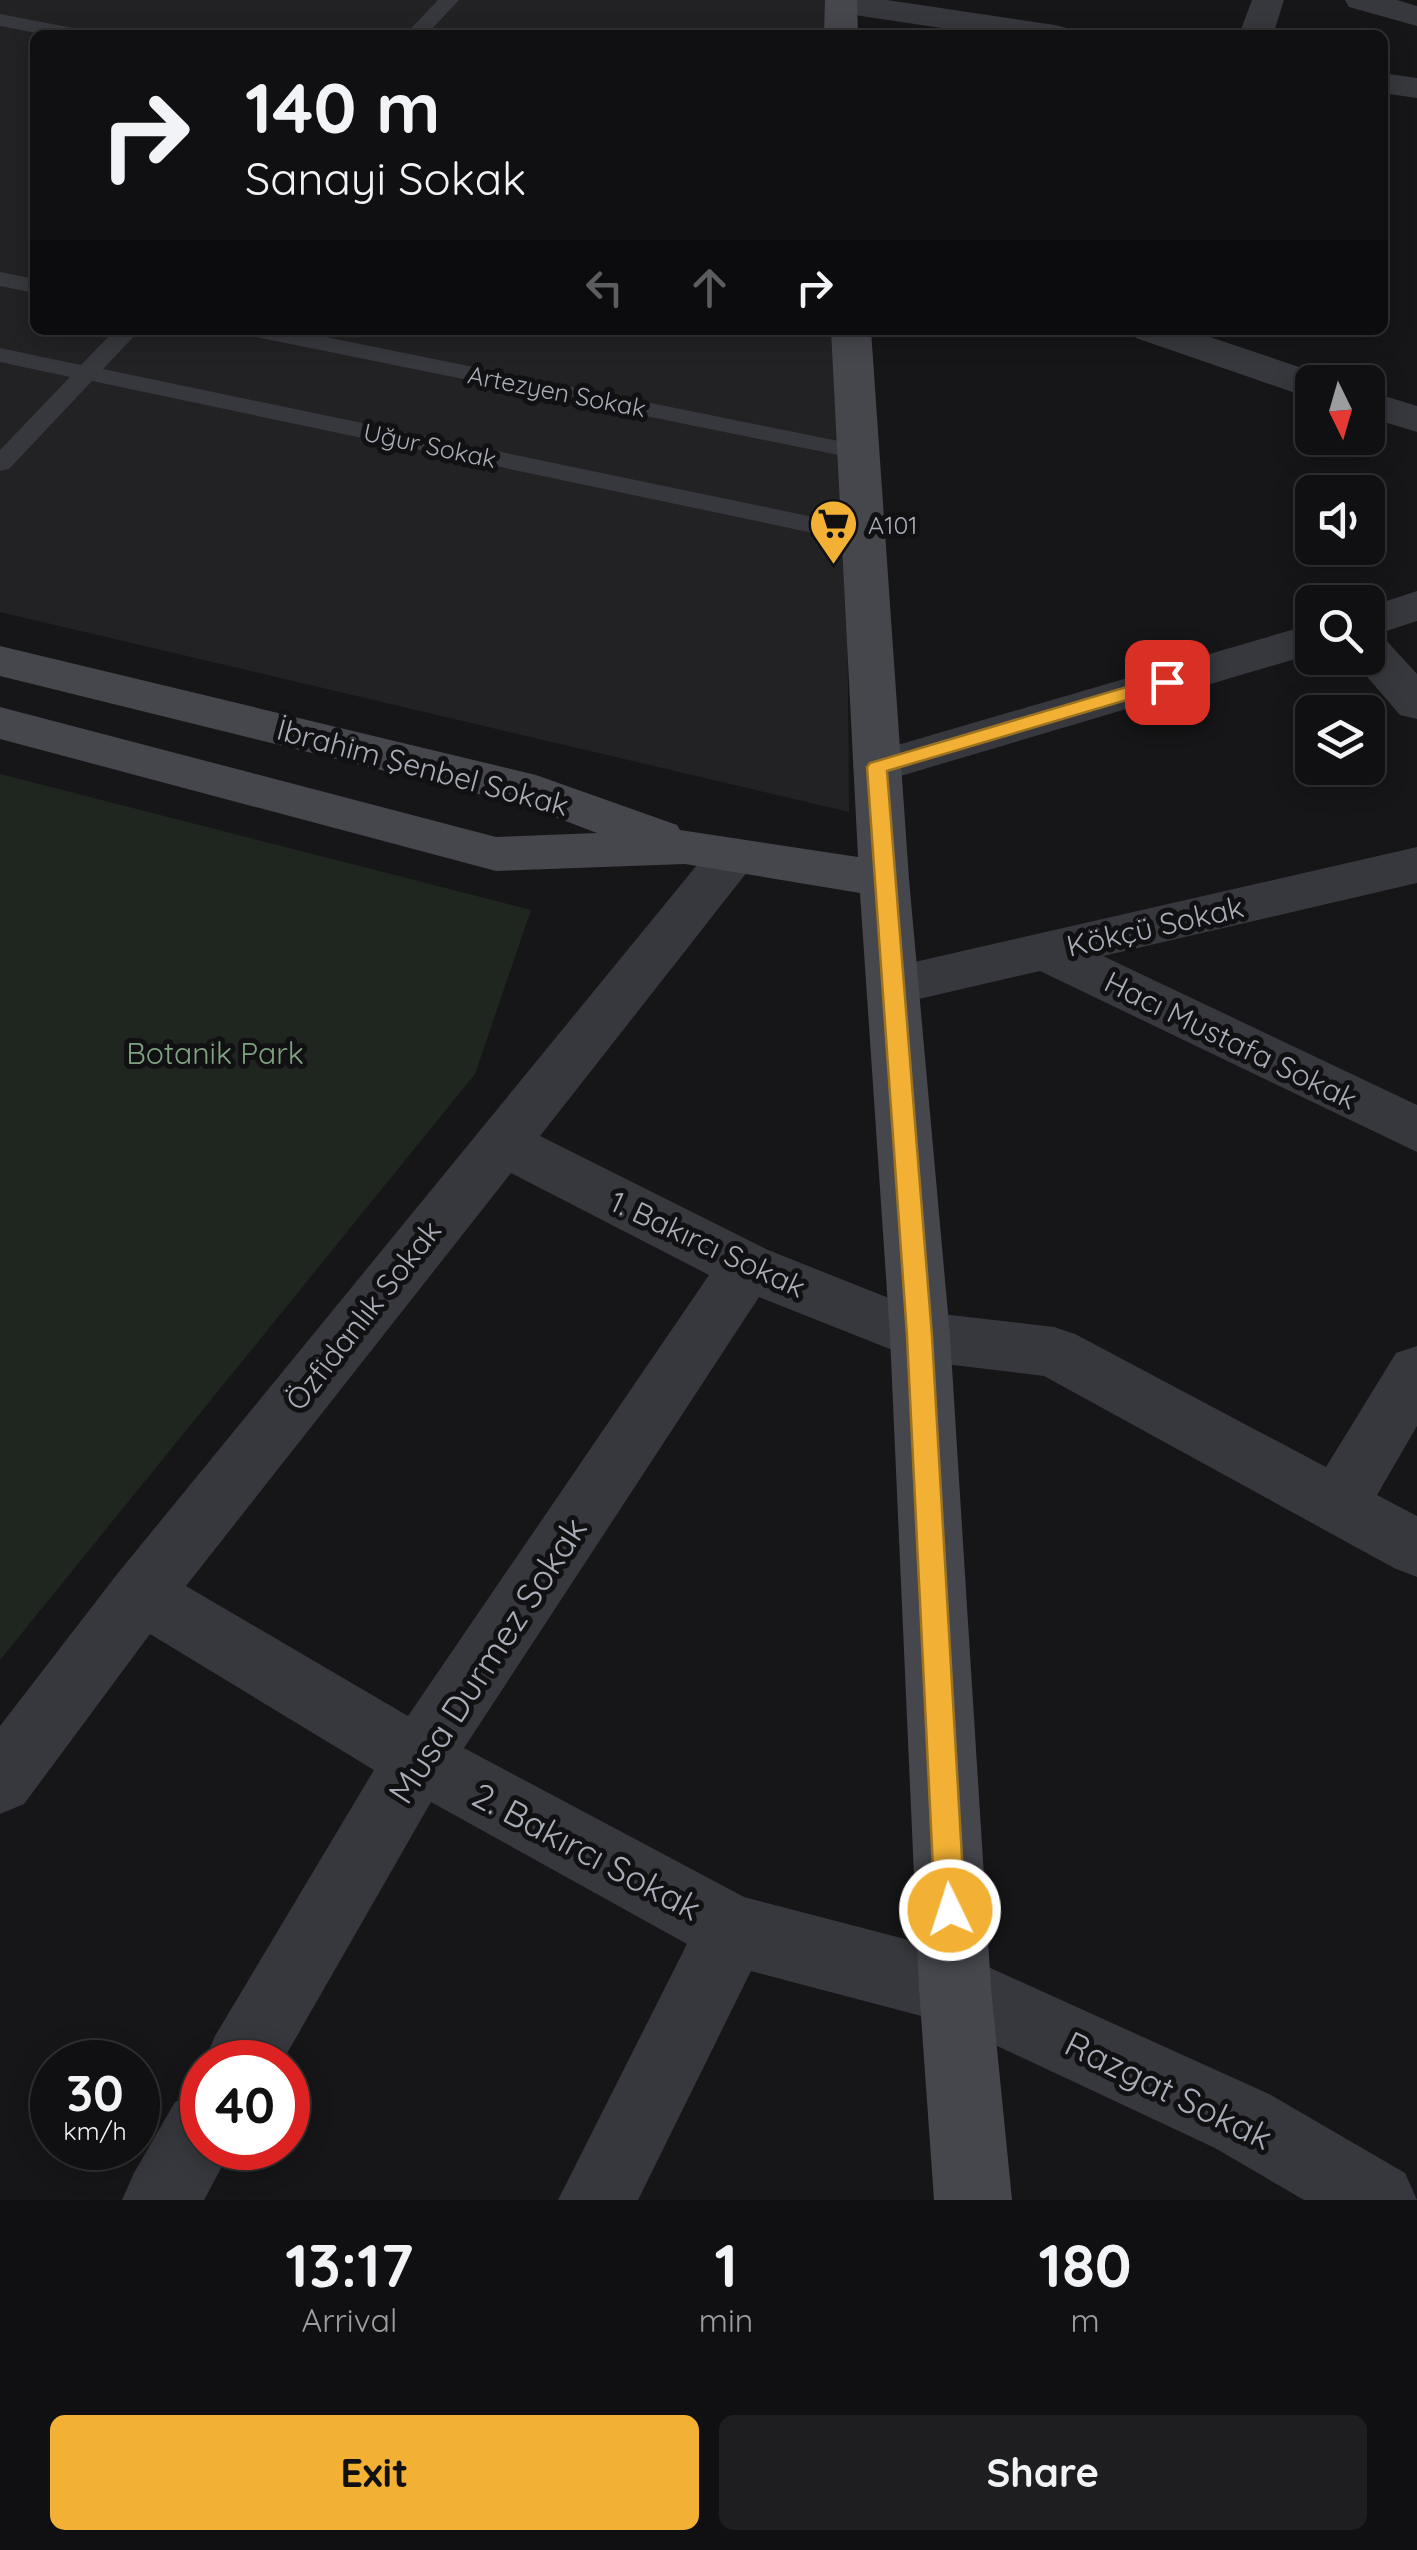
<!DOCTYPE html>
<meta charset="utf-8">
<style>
:root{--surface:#101012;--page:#1e1e20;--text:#f1f3f6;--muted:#9c9d9f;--line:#303032;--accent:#f2b134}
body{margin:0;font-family:Quicksand,sans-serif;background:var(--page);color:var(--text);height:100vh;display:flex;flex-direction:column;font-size:38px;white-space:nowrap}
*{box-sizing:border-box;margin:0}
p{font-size:32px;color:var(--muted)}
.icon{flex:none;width:55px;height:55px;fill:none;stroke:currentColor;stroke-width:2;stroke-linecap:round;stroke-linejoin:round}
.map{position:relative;height:2200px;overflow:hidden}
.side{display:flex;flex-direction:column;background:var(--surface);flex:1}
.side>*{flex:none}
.banner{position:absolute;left:30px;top:30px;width:1358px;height:305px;border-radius:15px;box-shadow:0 5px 25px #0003,0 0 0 2px var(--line);background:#101012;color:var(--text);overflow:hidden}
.needle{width:65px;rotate:175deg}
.buttons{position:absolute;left:1295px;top:365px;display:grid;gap:20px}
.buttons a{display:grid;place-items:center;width:90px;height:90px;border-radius:15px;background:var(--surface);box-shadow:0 5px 25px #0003,0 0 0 2px var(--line);font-size:50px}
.speed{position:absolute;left:30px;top:2040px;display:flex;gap:20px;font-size:50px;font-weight:700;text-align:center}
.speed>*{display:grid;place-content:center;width:130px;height:130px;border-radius:50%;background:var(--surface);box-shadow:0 5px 25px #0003,0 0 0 2px var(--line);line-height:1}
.speed small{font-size:25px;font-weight:400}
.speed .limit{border:15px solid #d22;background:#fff;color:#111}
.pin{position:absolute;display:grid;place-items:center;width:85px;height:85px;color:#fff;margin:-42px;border-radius:20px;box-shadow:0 5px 15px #0006}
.me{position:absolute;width:110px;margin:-55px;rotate:356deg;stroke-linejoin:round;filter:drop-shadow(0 0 8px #0008)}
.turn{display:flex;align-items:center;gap:35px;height:210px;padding:0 50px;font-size:45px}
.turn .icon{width:130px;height:130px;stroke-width:2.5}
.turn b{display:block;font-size:70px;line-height:85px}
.lanes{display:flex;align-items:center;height:95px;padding:0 50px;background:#0003;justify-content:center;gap:50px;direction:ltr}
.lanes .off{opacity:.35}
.eta{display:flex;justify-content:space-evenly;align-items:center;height:170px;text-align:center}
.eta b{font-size:60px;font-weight:800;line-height:70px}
.primary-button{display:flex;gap:20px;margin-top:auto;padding:20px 50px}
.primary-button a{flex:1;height:115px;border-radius:15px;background:var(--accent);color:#111;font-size:40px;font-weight:800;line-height:115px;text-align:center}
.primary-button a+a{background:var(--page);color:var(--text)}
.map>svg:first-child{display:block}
.built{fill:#222225}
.green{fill:#1e261f}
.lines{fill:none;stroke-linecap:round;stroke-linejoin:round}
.lane{fill:#37383d;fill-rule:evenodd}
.street{fill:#37383d;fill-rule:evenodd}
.secondary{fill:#45474d;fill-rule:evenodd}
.route{fill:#f2b134;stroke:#9d7322;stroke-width:2.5}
.labels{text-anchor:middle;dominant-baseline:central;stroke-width:10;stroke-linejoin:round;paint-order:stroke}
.far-street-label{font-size:25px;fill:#a8adb8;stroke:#111113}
.far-poi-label{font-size:25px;fill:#a8adb8;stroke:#111113;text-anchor:start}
.street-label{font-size:30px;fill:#a8adb8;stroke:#111113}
.park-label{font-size:30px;fill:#7fa381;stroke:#111113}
.near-street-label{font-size:35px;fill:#a8adb8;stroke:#111113}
</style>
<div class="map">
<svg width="1417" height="2200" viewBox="0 0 1417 2200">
<rect width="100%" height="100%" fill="#161618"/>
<!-- built -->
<path class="built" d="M 0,0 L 843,0 L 843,35 L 35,35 L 35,330 L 845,330 L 849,812 L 0,612 Z"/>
<!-- green -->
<path class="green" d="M 0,774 L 531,910 L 475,1074 L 0,1660 Z"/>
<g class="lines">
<!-- lane -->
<g class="lane">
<path d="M 438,0 L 459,0 L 426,35 L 405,35 Z"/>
<path d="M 0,14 L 78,29 L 88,35 L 47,35 L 0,26 Z"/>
<path d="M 0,272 L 35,279 L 35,293 L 0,286 Z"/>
<path d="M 115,330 L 140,330 L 103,369 L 861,527 L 874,535 L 861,543 L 92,381 L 9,469 L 0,471 L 0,450 L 70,377 L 0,362 L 0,348 L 81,365 Z"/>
<path d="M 244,330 L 291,330 L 858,445 L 870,452 L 858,459 L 256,337 Z"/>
</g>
<!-- street -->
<g class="street">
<path d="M 827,0 L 887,0 L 1055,25 L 1067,28 L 1072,35 L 988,35 L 841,13 L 829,10 Z"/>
<path d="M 1252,0 L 1284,0 L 1273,35 L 1239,35 Z"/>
<path d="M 1345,0 L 1397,0 L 1417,6 L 1417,26 L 1349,7 Z"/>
<path d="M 1382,73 L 1417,78 L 1417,98 L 1382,93 Z"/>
<path d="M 1130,330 L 1189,330 L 1326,376 L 1331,382 L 1312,382 L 1312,397 L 1298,394 L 1136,338 Z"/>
<path d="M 1368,391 L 1417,406 L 1417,432 L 1368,417 Z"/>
<path d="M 1417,591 L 1417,621 L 1374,635 L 1384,638 L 1417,674 L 1417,719 L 1400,715 L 1351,658 L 1368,658 L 1368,607 Z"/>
<path d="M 1312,624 L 1312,654 L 877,783 L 860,778 L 853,767 L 860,756 Z"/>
<path d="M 733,838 L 751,843 L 758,855 L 751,867 L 540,1136 L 768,1250 L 924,1312 L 1054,1327 L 1075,1334 L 1326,1467 L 1396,1353 L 1417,1346 L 1417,1426 L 1377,1495 L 1417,1516 L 1417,1577 L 1394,1568 L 1044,1376 L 920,1361 L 759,1297 L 464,1748 L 744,1897 L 955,1952 L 1269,2094 L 1405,2173 L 1417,2200 L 1304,2200 L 1215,2148 L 948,2023 L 751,1971 L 638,2200 L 558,2200 L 687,1944 L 431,1802 L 282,2062 L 204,2062 L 215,2036 L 374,1770 L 150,1634 L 24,1804 L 0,1814 L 0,1726 L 118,1573 L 715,843 ZM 511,1173 L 709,1275 L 408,1716 L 186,1586 Z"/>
<path d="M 1417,847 L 1417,883 L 1103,956 L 1417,1105 L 1417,1152 L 1040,971 L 893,1005 L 874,1000 L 867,986 L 874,972 L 893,967 Z"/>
<path d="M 202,2091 L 202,2148 L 232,2148 L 204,2200 L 122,2200 L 134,2173 L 175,2102 Z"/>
</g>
<!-- secondary -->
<g class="secondary">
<path d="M 825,0 L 857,0 L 858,35 L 824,35 Z"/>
<path d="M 831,330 L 871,330 L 909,879 L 950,1336 L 991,1988 L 1012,2200 L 934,2200 L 919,1988 L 890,1336 L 860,893 L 685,864 L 496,871 L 0,739 L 0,707 L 496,837 L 597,833 L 523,805 L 0,676 L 0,646 L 536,775 L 677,825 L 680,830 L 858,857 Z"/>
</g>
</g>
<!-- route -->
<path class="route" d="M 1167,675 L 1177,682 L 1174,686 L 887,771 L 932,1336 L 965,1910 L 961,1921 L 950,1925 L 940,1921 L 935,1910 L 907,1336 L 867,767 L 870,763 Z"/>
<!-- icons -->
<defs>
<symbol id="supermarket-pin" viewBox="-11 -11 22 30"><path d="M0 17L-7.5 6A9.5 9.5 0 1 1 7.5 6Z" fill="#f2b134" stroke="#111113"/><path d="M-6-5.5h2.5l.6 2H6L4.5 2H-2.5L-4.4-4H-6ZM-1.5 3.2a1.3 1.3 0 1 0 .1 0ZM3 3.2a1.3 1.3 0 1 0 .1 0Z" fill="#111"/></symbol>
</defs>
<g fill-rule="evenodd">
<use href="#supermarket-pin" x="806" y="496" width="55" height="75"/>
</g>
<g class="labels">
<!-- far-street labels -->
<g class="far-street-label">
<text transform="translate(557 391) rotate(11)">Artezyen Sokak</text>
<text transform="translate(430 445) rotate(12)">Uğur Sokak</text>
</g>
<!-- far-poi labels -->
<g class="far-poi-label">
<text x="868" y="524">A101</text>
</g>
<!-- street labels -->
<g class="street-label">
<text transform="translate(423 767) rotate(15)">İbrahim Şenbel Sokak</text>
<text transform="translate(1155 926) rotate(-13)">Kökçü Sokak</text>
<text transform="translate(1231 1040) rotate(26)">Hacı Mustafa Sokak</text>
<text transform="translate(708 1244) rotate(25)">1. Bakırcı Sokak</text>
<text transform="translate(363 1315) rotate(-52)">Özfidanlık Sokak</text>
</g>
<!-- park labels -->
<g class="park-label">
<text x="215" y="1053">Botanik Park</text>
</g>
<!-- near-street labels -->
<g class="near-street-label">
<text transform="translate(487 1660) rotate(-57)">Musa Durmez Sokak</text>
<text transform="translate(587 1851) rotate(28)">2. Bakırcı Sokak</text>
<text transform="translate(1169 2090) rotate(26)">Razgat Sokak</text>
</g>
</g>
</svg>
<div class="buttons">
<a><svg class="needle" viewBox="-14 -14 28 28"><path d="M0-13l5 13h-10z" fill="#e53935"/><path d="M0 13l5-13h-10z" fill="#9c9d9f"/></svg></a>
<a><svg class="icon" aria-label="sound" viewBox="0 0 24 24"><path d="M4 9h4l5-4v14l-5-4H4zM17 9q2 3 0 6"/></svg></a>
<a><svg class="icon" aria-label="search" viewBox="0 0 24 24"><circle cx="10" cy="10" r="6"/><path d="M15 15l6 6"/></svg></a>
<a><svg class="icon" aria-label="layers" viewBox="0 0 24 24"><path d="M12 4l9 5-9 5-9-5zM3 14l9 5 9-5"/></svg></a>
</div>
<div class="speed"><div>30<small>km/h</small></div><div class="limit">40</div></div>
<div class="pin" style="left:1167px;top:682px;background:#d93025"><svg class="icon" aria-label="arrive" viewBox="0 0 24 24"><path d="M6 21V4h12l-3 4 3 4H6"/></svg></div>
<svg class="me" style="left:950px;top:1910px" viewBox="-20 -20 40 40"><circle r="17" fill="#f2b134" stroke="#fff" stroke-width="3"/><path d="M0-11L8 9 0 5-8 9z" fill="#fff"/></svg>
<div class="banner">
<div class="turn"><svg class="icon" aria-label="right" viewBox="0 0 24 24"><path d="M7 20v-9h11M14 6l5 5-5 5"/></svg><div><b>140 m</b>Sanayi Sokak</div></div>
<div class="lanes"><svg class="icon off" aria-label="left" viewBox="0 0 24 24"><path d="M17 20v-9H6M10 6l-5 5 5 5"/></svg><svg class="icon off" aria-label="ahead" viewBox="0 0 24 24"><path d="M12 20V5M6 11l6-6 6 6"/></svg><svg class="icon" aria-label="right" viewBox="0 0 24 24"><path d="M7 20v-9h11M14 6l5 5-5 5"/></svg></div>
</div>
</div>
<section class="side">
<div class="eta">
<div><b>13:17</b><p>Arrival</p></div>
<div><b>1</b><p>min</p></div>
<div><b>180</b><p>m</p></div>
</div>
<div class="primary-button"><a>Exit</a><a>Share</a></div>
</section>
